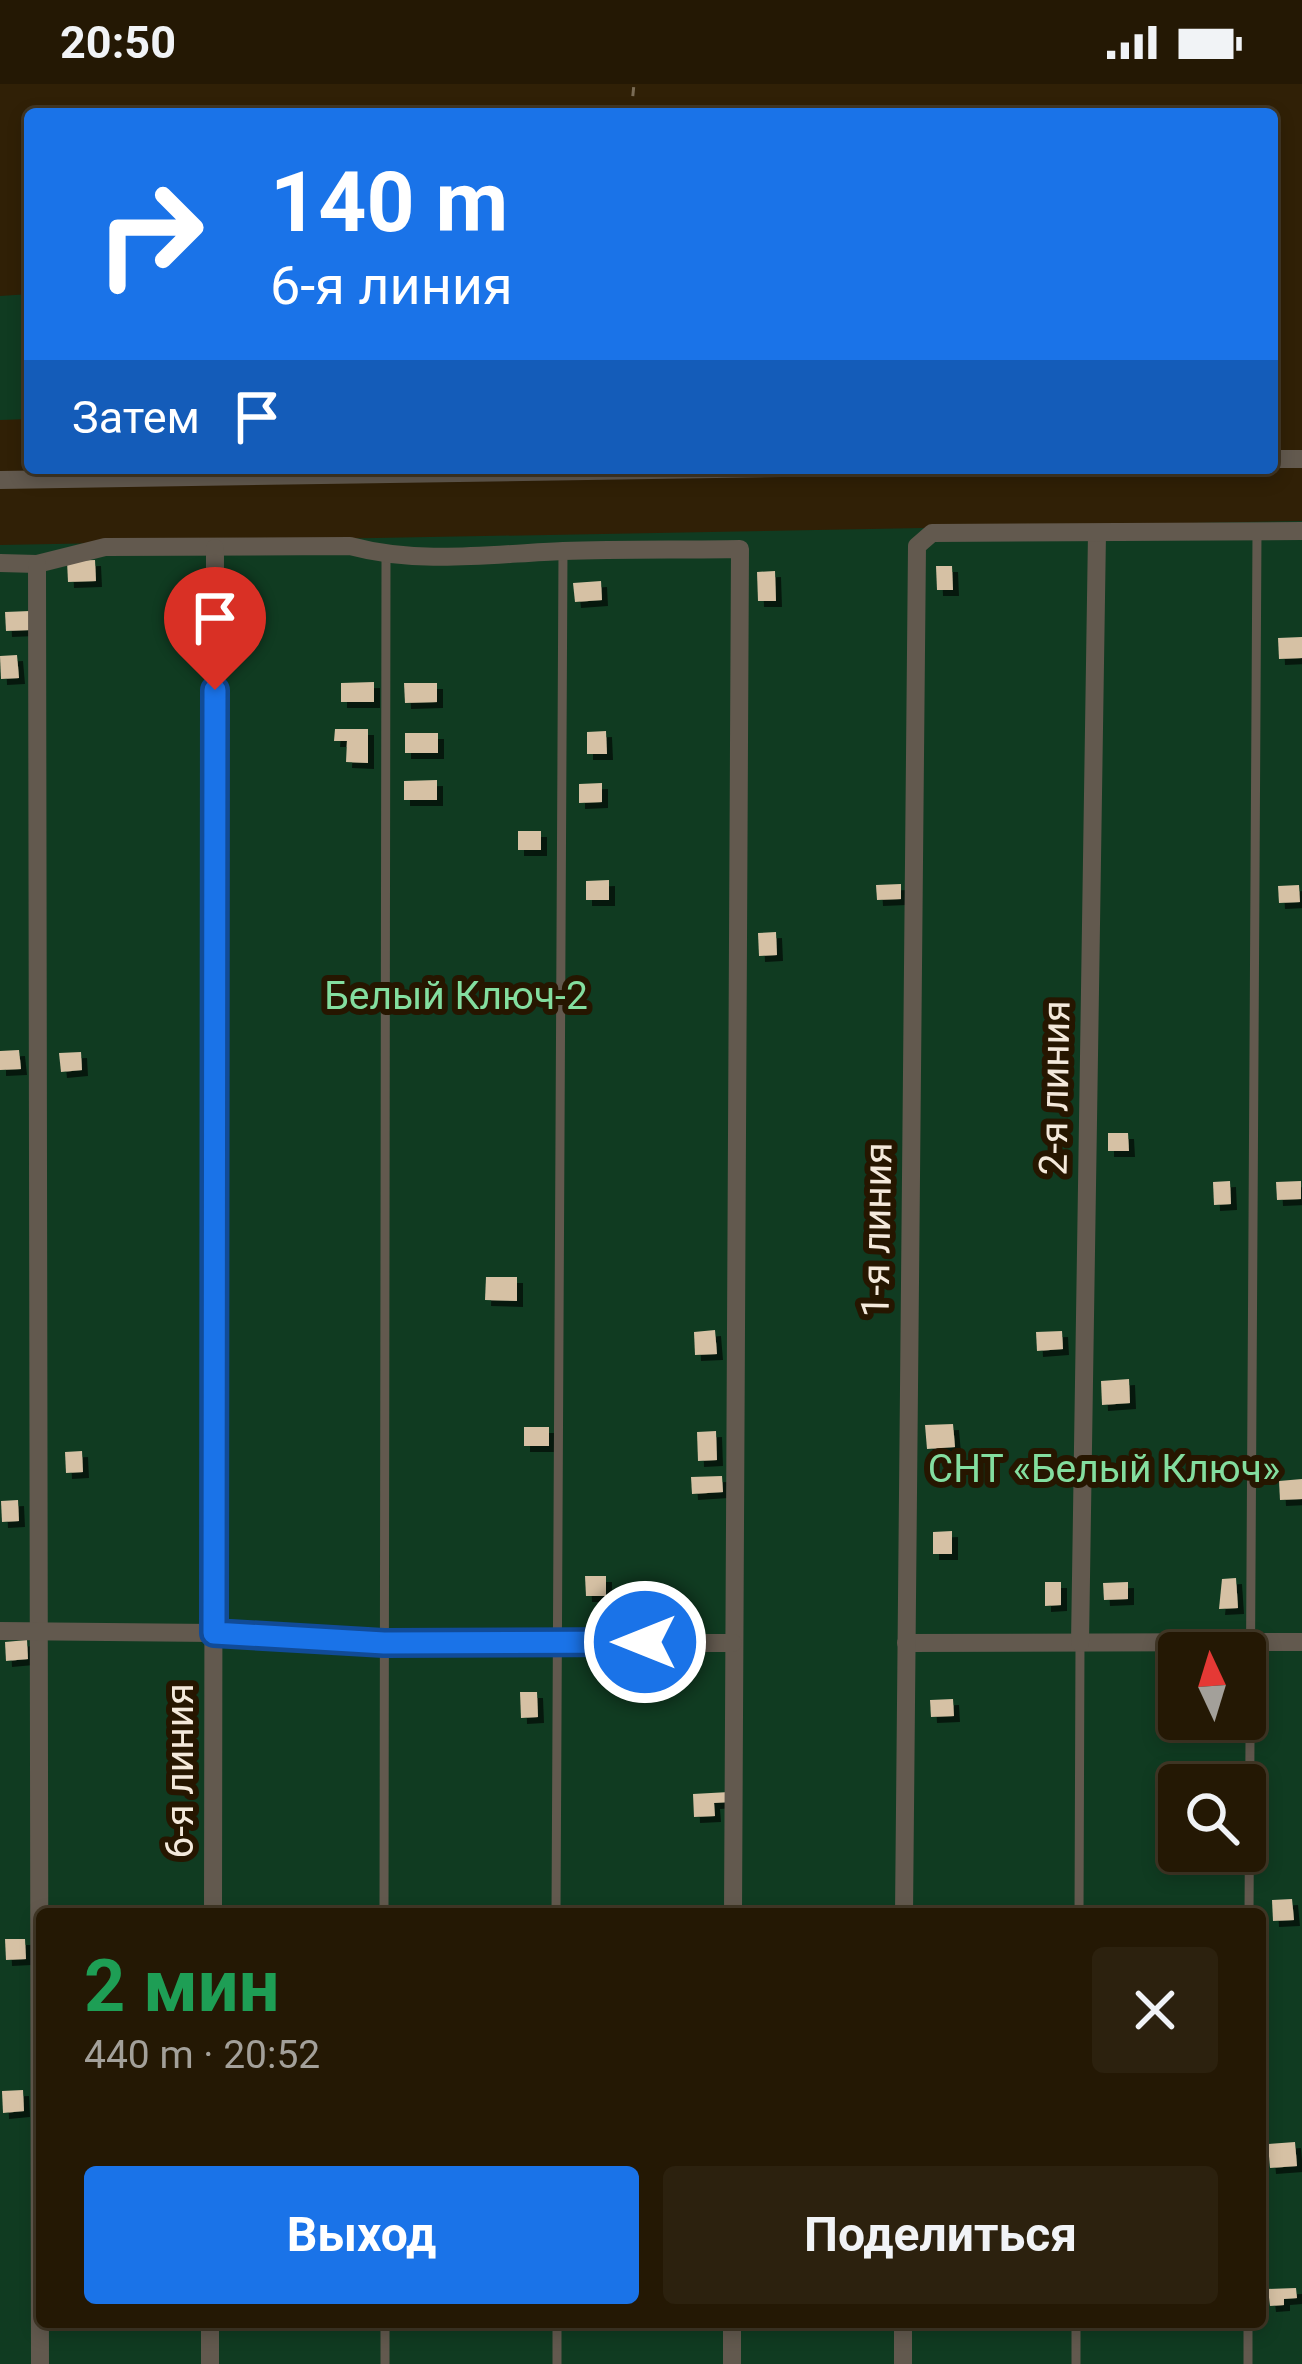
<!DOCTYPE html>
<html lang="ru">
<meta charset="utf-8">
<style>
:root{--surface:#241804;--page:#2c210e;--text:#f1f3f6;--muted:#a3a09a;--line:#413726;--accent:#1a73e8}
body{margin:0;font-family:Roboto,sans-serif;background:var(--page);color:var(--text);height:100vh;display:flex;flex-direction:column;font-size:45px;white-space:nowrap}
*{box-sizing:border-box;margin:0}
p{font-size:39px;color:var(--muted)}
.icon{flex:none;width:66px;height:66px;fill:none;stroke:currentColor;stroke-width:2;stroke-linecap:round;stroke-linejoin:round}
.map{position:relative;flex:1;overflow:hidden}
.panel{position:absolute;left:36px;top:1824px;width:1230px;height:420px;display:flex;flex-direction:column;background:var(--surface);border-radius:12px;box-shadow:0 6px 18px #0003,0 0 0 3px var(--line)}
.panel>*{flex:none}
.banner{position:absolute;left:24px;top:24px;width:1254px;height:366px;border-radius:12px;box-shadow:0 6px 18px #0003,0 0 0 3px var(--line);background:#1a73e8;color:#fff;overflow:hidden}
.needle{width:78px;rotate:356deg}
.buttons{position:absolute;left:1158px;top:1548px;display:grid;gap:24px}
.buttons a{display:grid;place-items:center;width:108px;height:108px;border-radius:12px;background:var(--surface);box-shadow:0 6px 18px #0003,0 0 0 3px var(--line);font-size:60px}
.pin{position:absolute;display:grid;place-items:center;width:102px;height:102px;color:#fff;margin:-123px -51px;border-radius:50% 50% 50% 0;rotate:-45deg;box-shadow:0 0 12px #0007}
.pin .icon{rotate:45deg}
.me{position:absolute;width:132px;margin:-66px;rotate:270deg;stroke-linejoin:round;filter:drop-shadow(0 0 9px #0008)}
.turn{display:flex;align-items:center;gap:42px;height:252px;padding:0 48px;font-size:54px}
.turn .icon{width:156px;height:156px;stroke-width:2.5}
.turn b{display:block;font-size:84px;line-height:102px}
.then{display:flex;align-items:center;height:114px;padding:0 48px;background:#0003;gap:24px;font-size:45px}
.round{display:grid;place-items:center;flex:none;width:126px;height:126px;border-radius:12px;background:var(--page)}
.head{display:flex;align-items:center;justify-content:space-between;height:204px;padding:0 48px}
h1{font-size:72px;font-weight:700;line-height:90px;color:#1e9e55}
.primary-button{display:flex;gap:24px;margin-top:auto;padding:24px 48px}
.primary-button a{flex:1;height:138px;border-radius:12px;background:var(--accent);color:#fff;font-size:48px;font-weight:700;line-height:138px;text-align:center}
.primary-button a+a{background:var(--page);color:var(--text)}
.status{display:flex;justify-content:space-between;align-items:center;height:84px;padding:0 60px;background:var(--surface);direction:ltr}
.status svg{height:33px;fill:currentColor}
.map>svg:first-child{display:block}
.green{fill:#103b21;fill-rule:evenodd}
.building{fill:#d6c1a4;filter:url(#shadow)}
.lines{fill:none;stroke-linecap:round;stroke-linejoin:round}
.path{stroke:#796b55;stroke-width:3;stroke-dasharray:9 9;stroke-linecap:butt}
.service{stroke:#62594e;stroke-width:9}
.minor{stroke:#62594e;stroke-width:18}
.route-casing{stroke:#114b97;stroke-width:30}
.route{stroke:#1a73e8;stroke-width:21}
.labels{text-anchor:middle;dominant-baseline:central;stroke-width:12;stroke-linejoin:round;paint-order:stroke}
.park-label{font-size:39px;fill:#83de9f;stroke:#261600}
.street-label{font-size:39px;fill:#f4e9db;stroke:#261600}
</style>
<div class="status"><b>20:50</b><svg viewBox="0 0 49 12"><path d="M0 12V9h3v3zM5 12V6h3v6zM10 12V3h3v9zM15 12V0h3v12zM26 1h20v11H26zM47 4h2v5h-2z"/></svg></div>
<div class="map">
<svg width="1302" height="2280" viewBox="0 0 1302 2280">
<defs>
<filter id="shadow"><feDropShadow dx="6" dy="6" stdDeviation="0" flood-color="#0009"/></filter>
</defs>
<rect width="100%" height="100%" fill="#302006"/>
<!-- green -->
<g class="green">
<path d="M 30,210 L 30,335 L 0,336 L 0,212 Z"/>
<path d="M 1302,437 L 1302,2280 L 0,2280 L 0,461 ZM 1179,1569 L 1245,1569 L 1245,1635 L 1179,1635 ZM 1179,1701 L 1245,1701 L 1245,1767 L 1179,1767 ZM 42,1830 L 1260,1830 L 1260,2238 L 42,2238 Z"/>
</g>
<!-- building -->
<g class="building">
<path d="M 95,476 L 96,497 L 68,498 L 67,477 Z"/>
<path d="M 936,482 L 952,482 L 953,506 L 937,506 Z"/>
<path d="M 775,487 L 776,517 L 758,517 L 757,488 Z"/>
<path d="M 601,497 L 602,516 L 575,518 L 573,499 Z"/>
<path d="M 30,527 L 30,546 L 6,547 L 5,528 Z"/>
<path d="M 1302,553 L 1302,574 L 1279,575 L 1278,554 Z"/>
<path d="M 17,571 L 19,594 L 1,595 L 0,572 Z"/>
<path d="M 374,598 L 374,618 L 341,618 L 341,599 Z"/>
<path d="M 404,599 L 437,599 L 437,618 L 405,619 Z"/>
<path d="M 335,645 L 368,645 L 368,679 L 346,678 L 347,657 L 334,657 Z"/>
<path d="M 606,647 L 607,670 L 587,670 L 587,648 Z"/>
<rect x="405" y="649" width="33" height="20"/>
<path d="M 437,696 L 437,716 L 404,716 L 404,697 Z"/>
<path d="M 602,699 L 602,718 L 579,719 L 579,700 Z"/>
<rect x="518" y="747" width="23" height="19"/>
<path d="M 609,796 L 609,816 L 586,816 L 586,797 Z"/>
<path d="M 901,800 L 901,815 L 877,816 L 876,801 Z"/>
<path d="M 1299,801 L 1300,818 L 1279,819 L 1278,802 Z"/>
<path d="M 776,848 L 777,871 L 759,872 L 758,849 Z"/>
<path d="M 19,966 L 21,985 L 0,986 L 0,967 Z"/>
<path d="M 81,968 L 82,986 L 61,988 L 59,969 Z"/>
<path d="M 1108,1049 L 1128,1049 L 1129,1067 L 1108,1067 Z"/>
<path d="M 1230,1097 L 1231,1120 L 1214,1121 L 1213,1098 Z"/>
<path d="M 1301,1097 L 1301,1115 L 1277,1116 L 1276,1098 Z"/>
<path d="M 486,1193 L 517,1193 L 517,1217 L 485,1216 Z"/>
<path d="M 715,1246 L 717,1270 L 695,1271 L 694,1248 Z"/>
<path d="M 1062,1247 L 1063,1265 L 1037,1267 L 1036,1248 Z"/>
<path d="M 1129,1295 L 1130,1319 L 1102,1321 L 1101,1297 Z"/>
<path d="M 953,1340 L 955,1363 L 927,1365 L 925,1341 Z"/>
<rect x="524" y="1343" width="25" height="19"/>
<path d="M 716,1347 L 717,1376 L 698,1377 L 697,1348 Z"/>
<path d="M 82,1367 L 83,1388 L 66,1389 L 65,1368 Z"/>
<path d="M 722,1392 L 723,1408 L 692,1410 L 691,1393 Z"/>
<path d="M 1302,1395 L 1302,1415 L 1280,1416 L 1279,1397 Z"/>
<path d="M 18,1416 L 19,1437 L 2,1438 L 1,1417 Z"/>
<path d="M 952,1447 L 952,1470 L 933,1470 L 933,1448 Z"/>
<path d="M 585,1492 L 606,1492 L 606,1512 L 586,1512 Z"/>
<path d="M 1236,1494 L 1238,1524 L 1219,1525 L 1222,1495 Z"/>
<path d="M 1045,1498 L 1061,1498 L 1061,1521 L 1045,1522 Z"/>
<path d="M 1128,1498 L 1128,1515 L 1104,1516 L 1103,1499 Z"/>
<path d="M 27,1556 L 28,1575 L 6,1577 L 5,1558 Z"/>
<path d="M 520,1608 L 537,1608 L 538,1633 L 521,1634 Z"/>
<path d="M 953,1615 L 954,1632 L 931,1633 L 930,1616 Z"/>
<path d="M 729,1708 L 730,1718 L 714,1719 L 715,1732 L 694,1733 L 693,1710 Z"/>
<path d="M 1292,1815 L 1294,1836 L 1273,1837 L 1272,1816 Z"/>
<path d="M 5,1855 L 25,1855 L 26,1875 L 6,1876 Z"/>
<path d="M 23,2006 L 24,2027 L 3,2029 L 2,2007 Z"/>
<path d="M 1295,2058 L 1297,2082 L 1270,2084 L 1268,2060 Z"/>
<path d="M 1296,2204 L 1297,2214 L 1284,2215 L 1284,2221 L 1270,2222 L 1268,2205 Z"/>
</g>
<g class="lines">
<!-- path -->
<path class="path" d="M 631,30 L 634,0"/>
<!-- service -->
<g class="service">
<path d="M 384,1830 L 386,472"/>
<path d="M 556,1830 L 563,467"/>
<path d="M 1079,1830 L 1080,1559"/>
<path d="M 1249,1830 L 1257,448"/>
<path d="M 385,2238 L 385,2280"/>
<path d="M 557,2238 L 557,2280"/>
<path d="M 1076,2280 L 1076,2238"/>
<path d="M 1248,2280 L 1248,2238"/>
</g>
<!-- minor -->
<g class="minor">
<path d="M 1272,375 L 1302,375"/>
<path d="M 0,396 L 783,384"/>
<path d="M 0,479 L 37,480 L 105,463 L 350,462 C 421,481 491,470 563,467 C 622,465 681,466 740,465 L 733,1830"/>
<path d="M 37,480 L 40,2280"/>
<path d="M 0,1547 L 214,1549 L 384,1559 L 733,1559"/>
<path d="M 906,1559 L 1302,1558"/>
<path d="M 1080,1559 L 1097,449"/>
<path d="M 213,1830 L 215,464"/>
<path d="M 904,1830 L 917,462 L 932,449 L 1302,447"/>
<path d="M 210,2280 L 210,2238"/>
<path d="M 732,2280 L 732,2238"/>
<path d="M 903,2280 L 903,2238"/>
</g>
</g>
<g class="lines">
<defs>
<path id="route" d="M 215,606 L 214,1549 L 384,1559 L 645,1558"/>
</defs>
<!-- route casing -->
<use href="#route" class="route-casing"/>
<!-- route -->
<use href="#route" class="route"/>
</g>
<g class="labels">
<!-- park labels -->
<g class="park-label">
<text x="456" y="912">Белый Ключ-2</text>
<text x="1104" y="1385">СНТ «Белый Ключ»</text>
</g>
<!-- street labels -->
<g class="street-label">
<text transform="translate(1055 1004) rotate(-89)">2-я линия</text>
<text transform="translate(877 1146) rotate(-89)">1-я линия</text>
<text transform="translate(180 1687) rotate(-90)">6-я линия</text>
</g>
</g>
</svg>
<div class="buttons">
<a><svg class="needle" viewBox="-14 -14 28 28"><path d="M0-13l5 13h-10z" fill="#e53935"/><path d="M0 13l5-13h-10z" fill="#a3a09a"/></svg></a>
<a><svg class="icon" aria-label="search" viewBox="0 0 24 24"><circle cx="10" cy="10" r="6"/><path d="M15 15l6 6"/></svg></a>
</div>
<div class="pin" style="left:215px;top:606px;background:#d93025"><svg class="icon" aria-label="arrive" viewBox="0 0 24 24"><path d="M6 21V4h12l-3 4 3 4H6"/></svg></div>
<svg class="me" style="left:645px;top:1558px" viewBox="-20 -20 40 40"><circle r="17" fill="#1a73e8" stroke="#fff" stroke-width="3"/><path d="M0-11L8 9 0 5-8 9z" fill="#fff"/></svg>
<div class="banner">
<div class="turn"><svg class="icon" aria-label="right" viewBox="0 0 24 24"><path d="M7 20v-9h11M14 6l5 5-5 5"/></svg><div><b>140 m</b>6-я линия</div></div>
<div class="then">Затем<svg class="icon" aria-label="arrive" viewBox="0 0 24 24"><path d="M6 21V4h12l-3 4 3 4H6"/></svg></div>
</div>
<section class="panel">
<div class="head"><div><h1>2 мин</h1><p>440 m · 20:52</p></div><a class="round"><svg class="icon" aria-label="close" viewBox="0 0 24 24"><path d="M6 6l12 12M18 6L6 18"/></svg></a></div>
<div class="primary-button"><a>Выход</a><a>Поделиться</a></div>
</section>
</div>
